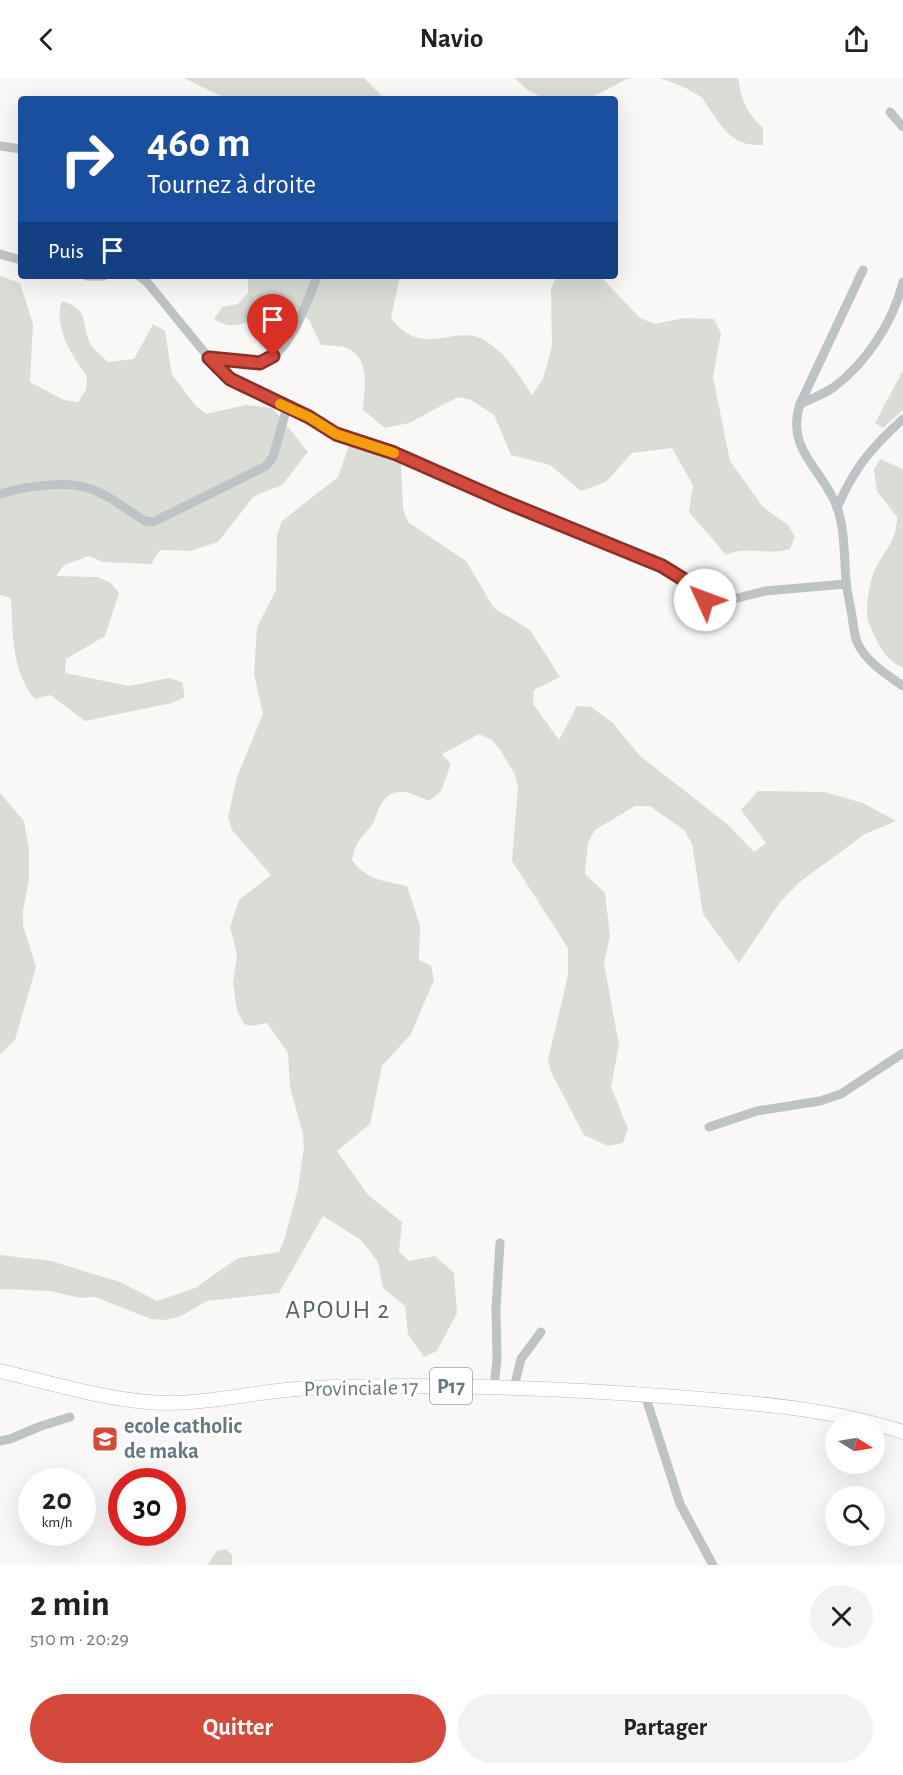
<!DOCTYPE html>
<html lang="fr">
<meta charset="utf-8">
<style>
:root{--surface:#fff;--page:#f2f2f2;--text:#202124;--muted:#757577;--accent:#d3493c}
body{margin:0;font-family:"Alegreya Sans",sans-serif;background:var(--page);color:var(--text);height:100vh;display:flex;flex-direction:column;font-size:22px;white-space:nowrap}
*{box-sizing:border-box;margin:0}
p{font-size:20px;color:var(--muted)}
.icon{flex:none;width:33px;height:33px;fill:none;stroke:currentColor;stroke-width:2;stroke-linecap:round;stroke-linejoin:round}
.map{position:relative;height:1487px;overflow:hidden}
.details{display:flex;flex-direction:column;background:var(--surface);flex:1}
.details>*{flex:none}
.hud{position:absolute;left:18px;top:18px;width:600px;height:183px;border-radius:6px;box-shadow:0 6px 24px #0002;background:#1a4fa0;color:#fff;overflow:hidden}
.needle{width:39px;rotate:101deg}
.fabs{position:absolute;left:825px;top:1336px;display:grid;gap:12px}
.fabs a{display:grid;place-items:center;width:60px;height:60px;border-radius:50%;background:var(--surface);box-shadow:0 6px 24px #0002;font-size:30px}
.speed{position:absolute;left:18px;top:1390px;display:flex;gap:12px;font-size:30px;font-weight:700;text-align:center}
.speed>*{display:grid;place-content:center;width:78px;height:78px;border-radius:50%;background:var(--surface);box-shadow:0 6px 24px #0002;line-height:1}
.speed small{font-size:15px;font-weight:400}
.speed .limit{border:9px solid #d22;background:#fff;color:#111}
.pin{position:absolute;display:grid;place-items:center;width:51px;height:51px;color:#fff;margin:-62px -26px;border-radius:50% 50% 50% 0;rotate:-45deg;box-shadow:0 0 6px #0007}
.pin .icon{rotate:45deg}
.me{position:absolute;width:66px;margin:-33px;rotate:313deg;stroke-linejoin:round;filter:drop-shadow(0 0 4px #0008)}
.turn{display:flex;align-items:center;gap:21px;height:126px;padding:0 30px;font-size:27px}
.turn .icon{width:78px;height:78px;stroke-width:2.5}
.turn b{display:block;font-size:42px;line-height:51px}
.then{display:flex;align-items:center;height:57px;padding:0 30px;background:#0003;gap:12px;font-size:22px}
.round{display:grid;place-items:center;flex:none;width:63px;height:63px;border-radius:32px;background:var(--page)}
.summary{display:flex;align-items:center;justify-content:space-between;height:102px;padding:0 30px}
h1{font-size:36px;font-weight:700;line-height:45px}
.primary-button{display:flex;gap:12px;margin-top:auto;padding:12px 30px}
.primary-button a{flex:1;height:69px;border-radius:36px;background:var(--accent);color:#fff;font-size:24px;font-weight:700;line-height:69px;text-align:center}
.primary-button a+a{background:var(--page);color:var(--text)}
header{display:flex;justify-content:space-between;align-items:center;height:78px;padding:0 30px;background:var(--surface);font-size:27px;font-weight:700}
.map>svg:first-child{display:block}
.green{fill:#daddd6}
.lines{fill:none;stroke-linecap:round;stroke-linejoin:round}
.primary-casing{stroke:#b2b8bb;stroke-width:15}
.minor{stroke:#bec4c6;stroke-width:9}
.primary{stroke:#fff;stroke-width:14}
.route-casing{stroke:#892f27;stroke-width:15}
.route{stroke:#d3493c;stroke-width:10}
.slow{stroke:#f59e0b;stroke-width:10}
.labels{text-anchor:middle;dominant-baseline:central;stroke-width:6;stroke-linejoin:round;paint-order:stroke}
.shield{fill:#fff;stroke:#94a0a5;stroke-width:1.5}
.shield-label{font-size:21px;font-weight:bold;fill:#66787f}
.street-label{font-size:22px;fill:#66787f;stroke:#fff}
.poi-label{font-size:22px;font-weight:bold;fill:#66787f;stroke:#fff;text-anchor:start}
.quarter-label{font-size:26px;letter-spacing:1.5px;fill:#58656a;stroke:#fff}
</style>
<header><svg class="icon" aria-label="back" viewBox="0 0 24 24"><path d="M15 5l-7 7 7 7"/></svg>Navio<svg class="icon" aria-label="share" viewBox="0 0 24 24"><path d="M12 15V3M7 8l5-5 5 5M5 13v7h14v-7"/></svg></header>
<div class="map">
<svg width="903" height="1487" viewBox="0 0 903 1487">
<rect width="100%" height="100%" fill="#f9f8f7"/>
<!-- green -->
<g class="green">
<path d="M 184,0 L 364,0 L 385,21 L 227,21 Z"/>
<path d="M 514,0 L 636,0 L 627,1 L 588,21 L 545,21 L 529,13 Z"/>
<path d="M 659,0 L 738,0 C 742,24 746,33 763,50 L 763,67 C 733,68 726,54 710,32 C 708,29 705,23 702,20 C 691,11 672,4 659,0 Z"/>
<path d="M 0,198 L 20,205 L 33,246 L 30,304 L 64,322 L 78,324 L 86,312 L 87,298 C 72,278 53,249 62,223 C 89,232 81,241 89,263 C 92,271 102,278 108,284 L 134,281 L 153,246 L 165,253 L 172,297 L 196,328 L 206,336 L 246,327 L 273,330 L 308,374 L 282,407 L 254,418 L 218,464 L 190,473 L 160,472 L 151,486 L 103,484 L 89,478 L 64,487 L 56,498 L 97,499 L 110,504 L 119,515 L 105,558 L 66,581 L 65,595 L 129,608 L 169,600 L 182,604 L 185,619 L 172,625 L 85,643 L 50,617 L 35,621 C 11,593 13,555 11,520 L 0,517 Z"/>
<path d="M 248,198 L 400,198 L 391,240 C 422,282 455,245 484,262 C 506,275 518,296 532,317 L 543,301 L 552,268 L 551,211 L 557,198 L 600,198 L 640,240 L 655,246 L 684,240 L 714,241 L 721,255 L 713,299 L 730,383 L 763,429 L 788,447 L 795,459 L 790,471 C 767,478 747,467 726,477 L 689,434 L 693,407 L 672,370 L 632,375 L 606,404 L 581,413 L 550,387 L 511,377 L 494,337 L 471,322 L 458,319 L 409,345 L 385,350 L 363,332 C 364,312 371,282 349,271 C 342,267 330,268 321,267 L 309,242 L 287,222 C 261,231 242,260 214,241 L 222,229 L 238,226 L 248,215 Z"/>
<path d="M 903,292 L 903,332 L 883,350 L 875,345 Z"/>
<path d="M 349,367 L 401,383 L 403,431 L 408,444 L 466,483 L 494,530 L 530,552 L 560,599 L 534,612 L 533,626 L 559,662 L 577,628 L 591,629 L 613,645 L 639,677 L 727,746 L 754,774 L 766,765 L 741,732 L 758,713 L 824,714 L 863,725 L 896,743 L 865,756 L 801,803 L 780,824 L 739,885 L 703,836 L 692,766 L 685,753 L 650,728 L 635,728 L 595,752 L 588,765 L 585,796 L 605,815 L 610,858 L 604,885 L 619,967 L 611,1009 L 628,1051 L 623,1065 L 608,1068 L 584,1057 L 551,994 L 548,982 L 568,897 L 568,870 L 512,783 L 518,709 L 515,697 L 501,673 L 492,662 L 479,656 L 442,676 L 451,686 L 441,713 L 429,723 C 410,715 394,705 380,728 C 377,733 376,740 373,745 C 362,761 356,761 352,782 C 367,803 383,802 407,808 L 420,848 L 419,882 L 431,888 L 434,902 L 411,956 L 382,988 L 370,1046 L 337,1073 L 368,1117 L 402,1144 L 399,1174 L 409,1183 L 435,1178 L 454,1195 L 457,1235 L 437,1273 L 424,1279 L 408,1256 L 405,1228 L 383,1210 L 378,1184 L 361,1162 L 323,1138 L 279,1215 L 207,1223 L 179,1239 L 165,1242 L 151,1241 L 95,1219 L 80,1220 L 51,1213 L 0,1211 L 0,1177 L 51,1183 L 120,1204 L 157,1223 L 195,1210 L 238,1180 L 279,1174 L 284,1162 L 298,1111 L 304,1069 L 303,1056 L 290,1009 L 288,975 L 267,945 L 251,948 L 244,946 L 237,932 L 233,905 L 237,877 L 230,849 L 239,822 L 271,797 L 232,752 L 228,739 L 237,699 L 263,636 L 254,596 L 257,549 L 276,512 L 277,457 L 282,443 L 338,399 Z"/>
<path d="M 880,381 L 903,391 L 903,590 C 891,585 881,573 876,561 C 872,553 867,543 867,534 C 867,521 870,501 876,489 C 887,470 896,463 897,439 L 877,413 L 874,391 Z"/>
<path d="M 0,715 L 24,743 L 29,772 L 29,802 L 23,832 L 23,847 L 36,889 L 15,962 L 0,976 Z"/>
<path d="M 226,1471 L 232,1477 L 232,1487 L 207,1487 L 217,1473 Z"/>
</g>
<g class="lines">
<defs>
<path id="primary" d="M 0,1293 C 48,1304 98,1320 148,1324 C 203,1329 256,1312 311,1310 C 433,1305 556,1310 677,1319 C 753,1325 830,1330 903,1354"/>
</defs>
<!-- primary casing -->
<use href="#primary" class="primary-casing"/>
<!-- minor -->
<g class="minor">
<path d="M 890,34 L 903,49"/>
<path d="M 0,68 L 21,71"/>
<path d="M 0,176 L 21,182"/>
<path d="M 863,192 L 800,326 C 785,372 823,391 837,429 C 845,452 844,478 846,502 C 847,514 850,526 852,538 C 853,546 854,556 857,564 C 866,584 886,596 903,608"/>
<path d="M 87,198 L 104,198"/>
<path d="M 139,198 L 147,204 L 209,280 L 230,301 L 308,339 L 336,356 L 394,375 L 503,422 L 662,488 L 683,501 L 701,520 L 712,523 L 725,523 L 765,513 L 846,506"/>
<path d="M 209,280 C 225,282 245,288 260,285 C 289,279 308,222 317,198"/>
<path d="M 800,326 C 811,321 824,316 834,309 C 867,284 893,244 903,204"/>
<path d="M 0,416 C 22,409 66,402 88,410 C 108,416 127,432 145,443 L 153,444 L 266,388 L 273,379 L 287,329"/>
<path d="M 837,430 C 854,390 871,370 903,341"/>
<path d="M 709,1049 L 757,1033 L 820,1023 L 841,1016 L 903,975"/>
<path d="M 494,1309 L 497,1281 L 496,1230 L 500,1165"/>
<path d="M 514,1309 L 521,1281 L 541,1254"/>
<path d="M 645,1317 L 680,1426 L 713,1487"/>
<path d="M 0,1363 L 10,1361 L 41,1348 L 70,1339"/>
</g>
<!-- primary -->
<use href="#primary" class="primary"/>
</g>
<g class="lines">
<defs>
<path id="route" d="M 273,278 L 260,285 L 209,280 L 230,301 L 309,339 L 336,356 L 394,375 L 503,423 L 662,488 L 683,501 L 705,522"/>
</defs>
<!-- route casing -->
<use href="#route" class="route-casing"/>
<!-- route -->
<use href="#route" class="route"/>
<!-- slow -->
<path class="slow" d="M 280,326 L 309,339 L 336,356 L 394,375"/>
</g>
<!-- icons -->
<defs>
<symbol id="school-square" viewBox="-11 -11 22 22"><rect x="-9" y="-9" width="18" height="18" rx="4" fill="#d3493c" stroke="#fff"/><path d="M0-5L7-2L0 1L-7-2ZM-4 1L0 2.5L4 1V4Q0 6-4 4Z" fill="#fff"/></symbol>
</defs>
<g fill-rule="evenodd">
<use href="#school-square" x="90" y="1346" width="30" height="30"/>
</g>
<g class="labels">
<!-- shield labels -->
<rect class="shield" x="430" y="1290" width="42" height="36" rx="4.5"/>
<g class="shield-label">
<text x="451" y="1308">P17</text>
</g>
<!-- street labels -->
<g class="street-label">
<text transform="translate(361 1310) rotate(-1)">Provinciale 17</text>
</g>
<!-- poi labels -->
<g class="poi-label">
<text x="124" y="1348">ecole catholic<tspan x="124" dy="25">de maka</tspan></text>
</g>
<!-- quarter labels -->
<g class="quarter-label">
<text x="338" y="1232">APOUH 2</text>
</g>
</g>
</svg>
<div class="fabs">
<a><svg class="needle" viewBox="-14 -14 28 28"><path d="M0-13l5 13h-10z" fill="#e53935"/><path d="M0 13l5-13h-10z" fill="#757577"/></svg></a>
<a><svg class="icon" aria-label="search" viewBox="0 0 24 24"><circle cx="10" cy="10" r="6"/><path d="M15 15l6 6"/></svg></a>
</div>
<div class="speed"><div>20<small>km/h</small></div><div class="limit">30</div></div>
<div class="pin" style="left:273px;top:278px;background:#d93025"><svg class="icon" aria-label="arrive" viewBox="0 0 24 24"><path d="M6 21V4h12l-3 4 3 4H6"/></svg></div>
<svg class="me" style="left:705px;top:522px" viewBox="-20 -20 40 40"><circle r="19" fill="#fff"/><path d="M0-13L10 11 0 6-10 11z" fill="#d3493c"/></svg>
<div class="hud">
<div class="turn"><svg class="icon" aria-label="right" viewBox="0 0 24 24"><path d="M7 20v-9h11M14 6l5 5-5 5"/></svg><div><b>460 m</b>Tournez à droite</div></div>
<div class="then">Puis<svg class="icon" aria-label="arrive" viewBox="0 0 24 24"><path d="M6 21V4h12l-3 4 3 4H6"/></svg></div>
</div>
</div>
<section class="details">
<div class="summary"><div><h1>2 min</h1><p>510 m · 20:29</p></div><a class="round"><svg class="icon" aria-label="close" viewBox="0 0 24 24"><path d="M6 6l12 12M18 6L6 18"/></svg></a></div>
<div class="primary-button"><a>Quitter</a><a>Partager</a></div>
</section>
